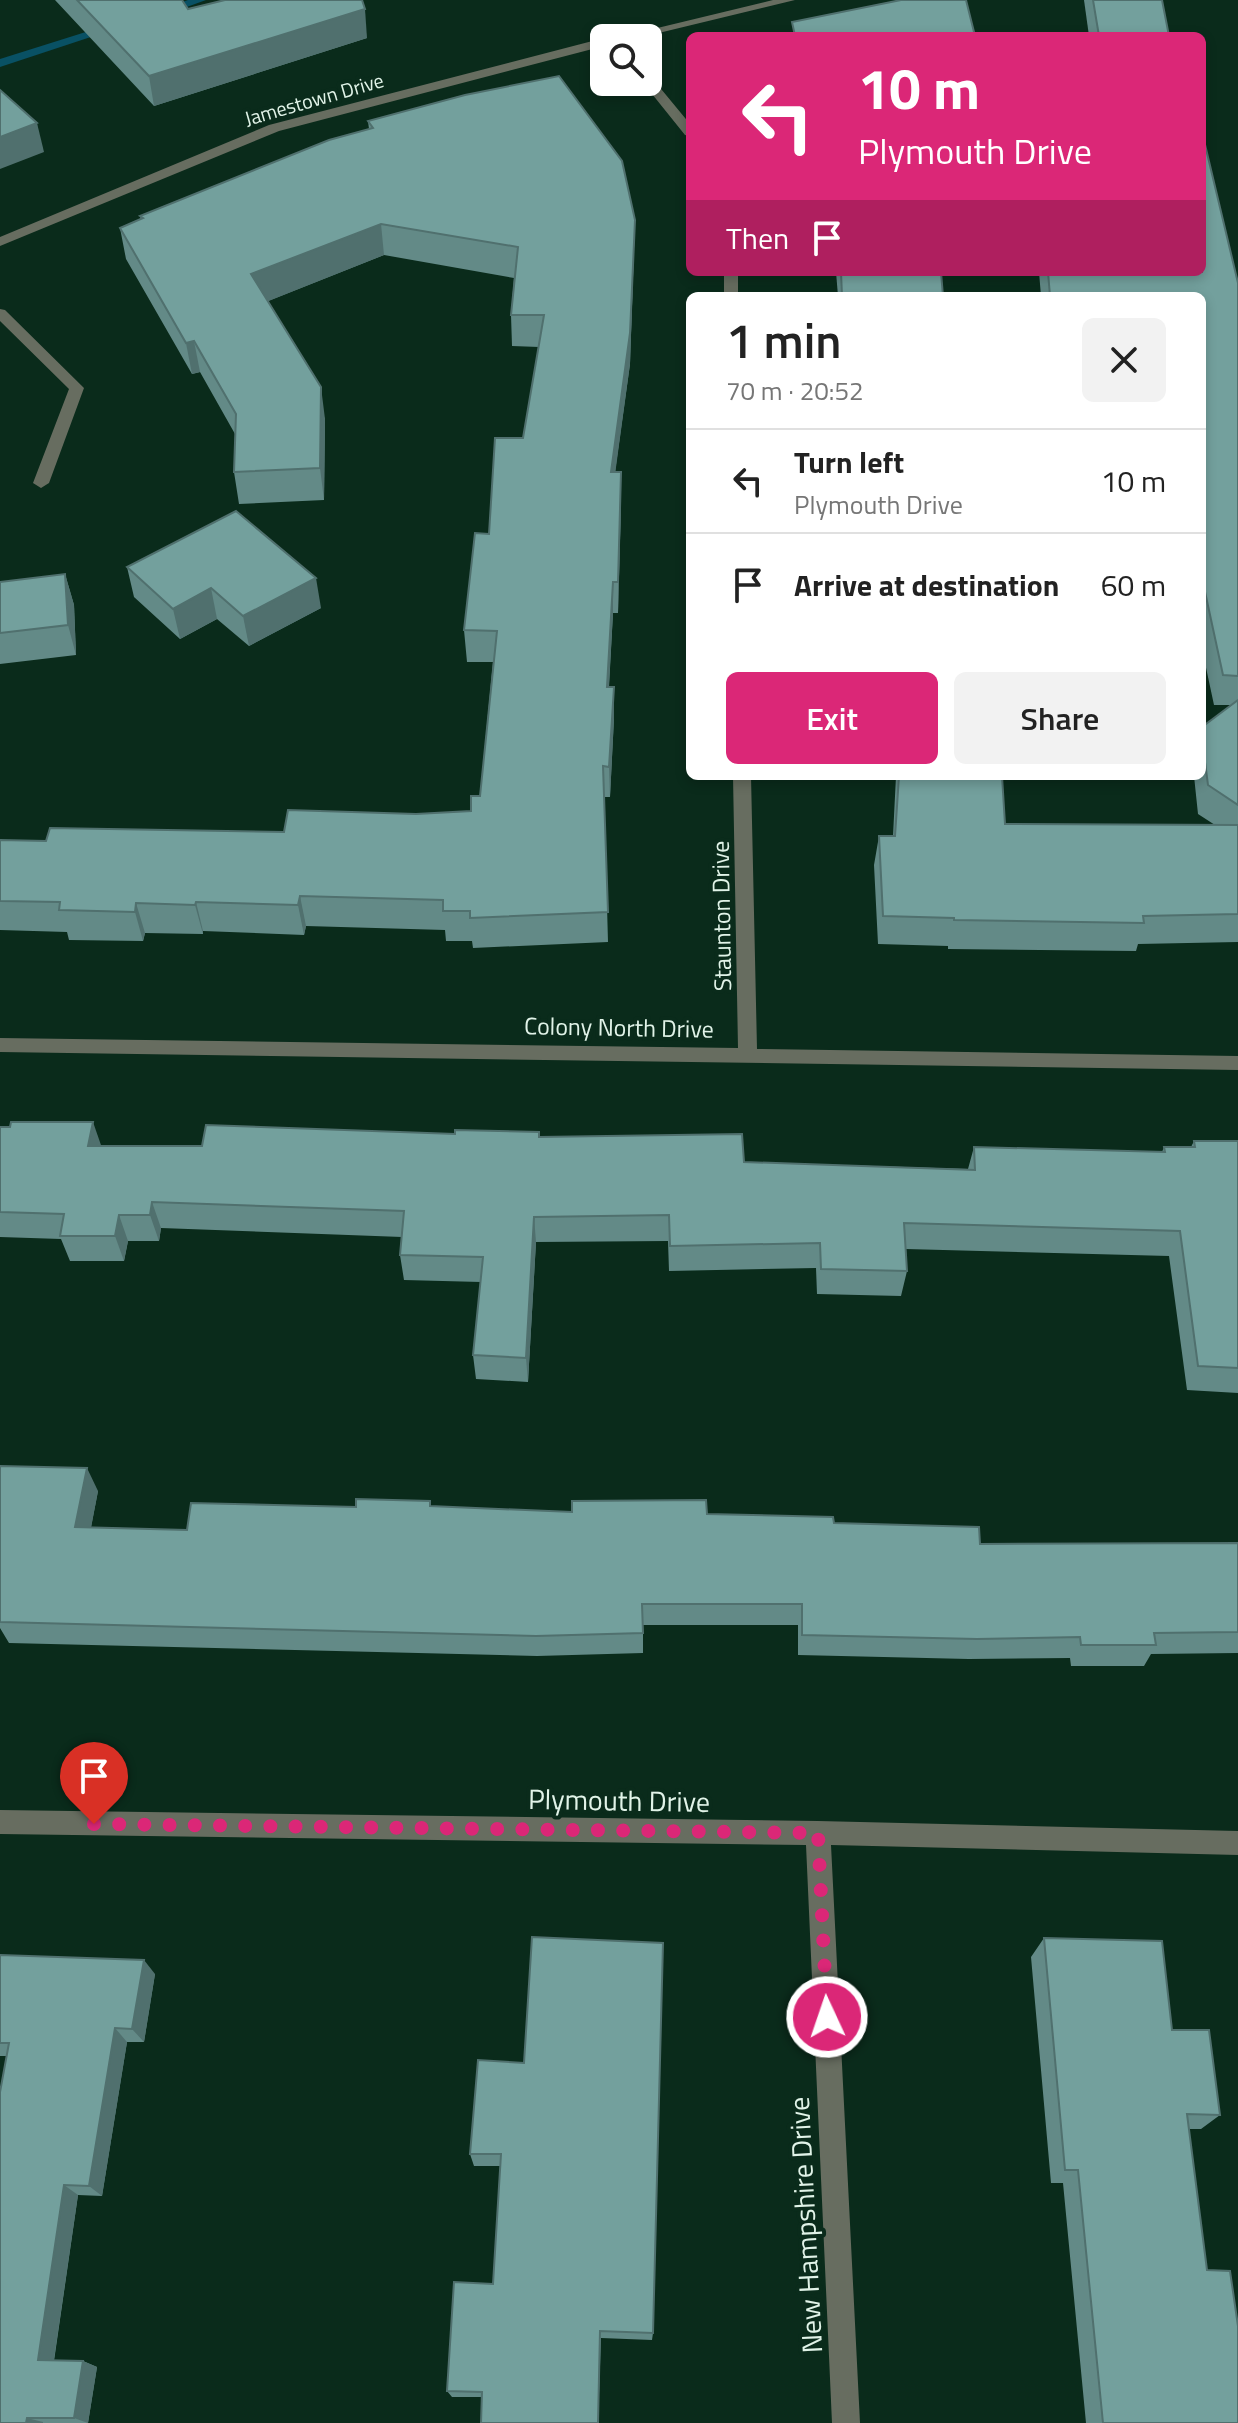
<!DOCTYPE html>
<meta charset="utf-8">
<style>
:root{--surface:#fff;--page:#f2f2f2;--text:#222;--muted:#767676;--line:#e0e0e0;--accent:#db2777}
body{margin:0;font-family:"Titillium Web",sans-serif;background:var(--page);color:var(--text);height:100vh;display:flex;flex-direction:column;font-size:30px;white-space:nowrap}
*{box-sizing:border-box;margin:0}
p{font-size:26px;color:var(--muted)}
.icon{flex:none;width:44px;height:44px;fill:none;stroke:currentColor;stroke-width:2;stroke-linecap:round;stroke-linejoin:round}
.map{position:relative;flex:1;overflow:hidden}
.sheet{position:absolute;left:686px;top:292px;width:520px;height:488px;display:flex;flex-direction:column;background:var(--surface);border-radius:12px;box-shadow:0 4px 12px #0003}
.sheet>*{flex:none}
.banner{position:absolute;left:686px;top:32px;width:520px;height:244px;border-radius:12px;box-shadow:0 4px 12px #0003;background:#db2777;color:#fff;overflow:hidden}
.fabs{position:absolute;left:590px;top:24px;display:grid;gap:16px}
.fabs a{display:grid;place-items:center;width:72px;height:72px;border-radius:12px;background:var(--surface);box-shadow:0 4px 12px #0003;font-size:40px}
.pin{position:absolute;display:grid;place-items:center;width:68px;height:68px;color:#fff;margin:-82px -34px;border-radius:50% 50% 50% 0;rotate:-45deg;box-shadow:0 0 8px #0007}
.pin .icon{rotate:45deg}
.me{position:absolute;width:88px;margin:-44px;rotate:357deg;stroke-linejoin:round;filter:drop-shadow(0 0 6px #0008)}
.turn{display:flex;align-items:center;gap:28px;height:168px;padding:0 40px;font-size:36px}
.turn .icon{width:104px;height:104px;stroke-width:2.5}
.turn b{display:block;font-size:56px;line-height:68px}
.then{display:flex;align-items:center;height:76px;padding:0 40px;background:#0003;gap:16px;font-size:30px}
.round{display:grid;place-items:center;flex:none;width:84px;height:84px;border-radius:12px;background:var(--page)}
.headline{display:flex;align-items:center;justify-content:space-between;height:136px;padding:0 40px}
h1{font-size:48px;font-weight:600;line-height:60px}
.action{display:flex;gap:16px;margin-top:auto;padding:16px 40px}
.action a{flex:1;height:92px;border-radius:12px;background:var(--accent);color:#fff;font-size:32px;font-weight:600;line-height:92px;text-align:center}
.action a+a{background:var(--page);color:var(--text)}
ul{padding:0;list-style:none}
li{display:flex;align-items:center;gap:24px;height:104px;padding:0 40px;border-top:2px solid var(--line)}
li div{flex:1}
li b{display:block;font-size:30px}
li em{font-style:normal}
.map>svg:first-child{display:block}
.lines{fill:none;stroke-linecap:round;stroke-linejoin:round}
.stream{fill:#095164;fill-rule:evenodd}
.minor{fill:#676d60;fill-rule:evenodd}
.tertiary{fill:#676d60;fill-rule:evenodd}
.wall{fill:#638a87}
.shaded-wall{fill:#50706e}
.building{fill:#73a09d;stroke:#50706e;stroke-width:2}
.route{stroke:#db2777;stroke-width:14;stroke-dasharray:0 25.2}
.labels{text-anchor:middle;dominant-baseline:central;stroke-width:8;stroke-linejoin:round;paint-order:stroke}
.far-street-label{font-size:20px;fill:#e1f3e8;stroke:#0a2b1b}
.street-label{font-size:24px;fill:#e1f3e8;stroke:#0a2b1b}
.near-street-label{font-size:28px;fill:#e1f3e8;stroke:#0a2b1b}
</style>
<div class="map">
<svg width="1238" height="2423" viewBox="0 0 1238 2423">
<rect width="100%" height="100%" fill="#0a2b1b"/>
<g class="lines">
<!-- stream -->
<g class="stream">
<path d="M 188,0 L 206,0 L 162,16 L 156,12 Z"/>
<path d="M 108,25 L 118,28 L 0,67 L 0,59 Z"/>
</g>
<!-- minor -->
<g class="minor">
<path d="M 648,77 L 652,78 L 690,124 L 690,136 L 685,135 L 644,84 L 648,82 Z"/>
<rect x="724" y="272" width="14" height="24"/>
<path d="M 0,309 L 5,310 L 84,388 L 49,483 L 41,488 L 33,483 L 69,389 L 0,321 Z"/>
<path d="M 733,776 L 751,776 L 757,1049 L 1238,1056 L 1238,1070 L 0,1052 L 0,1038 L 738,1048 Z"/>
<path d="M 0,1810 L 818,1821 L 1238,1831 L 1238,1855 L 831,1845 L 860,2423 L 832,2423 L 806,1845 L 0,1834 Z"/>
</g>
<!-- tertiary -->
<g class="tertiary">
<path d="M 773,0 L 795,0 L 638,38 L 616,38 Z"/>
<path d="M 604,38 L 604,46 L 279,131 L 0,246 L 0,237 L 269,125 Z"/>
</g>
</g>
<!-- wall -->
<g class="wall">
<path d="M 55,0 L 182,0 L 188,9 L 367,38 L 154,106 Z"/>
<path d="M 1084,0 L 1162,0 L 1169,36 L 1089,36 Z"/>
<path d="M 368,121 L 635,220 L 630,364 L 615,472 L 621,504 L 618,613 L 613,613 L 609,687 L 614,687 L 614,718 L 610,797 L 604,797 L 608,942 L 473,948 L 472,941 L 446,941 L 445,930 L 306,926 L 304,935 L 203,931 L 203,934 L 145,933 L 143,941 L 69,940 L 67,932 L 0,930 L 0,840 L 46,841 L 284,832 L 416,814 L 471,811 L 480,796 L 493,662 L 467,662 L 464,630 L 489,534 L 523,438 L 539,347 L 512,346 L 511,315 L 514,278 L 384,255 L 268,301 L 325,419 L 324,500 L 239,504 L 234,472 L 235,434 L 200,372 L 192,374 L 126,259 L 120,228 L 141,220 L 140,216 L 369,129 Z"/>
<path d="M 836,272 L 941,272 L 943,296 L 838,296 Z"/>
<path d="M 1039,272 L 1202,272 L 1238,283 L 1238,942 L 1138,944 L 1136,951 L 948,949 L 948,946 L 878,944 L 874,865 L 879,836 L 893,836 L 896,776 L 1002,776 L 1005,824 L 1215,825 L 1198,814 L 1194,776 L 1202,776 L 1202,727 L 1231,705 L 1214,705 L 1202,649 L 1202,296 L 1041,296 Z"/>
<path d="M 127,567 L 321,608 L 249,646 L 217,619 L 180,639 L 134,597 Z"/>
<path d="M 65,574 L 74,605 L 76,655 L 0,664 L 0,582 Z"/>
<path d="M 0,1127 L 102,1146 L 202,1146 L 540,1137 L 744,1162 L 968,1169 L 974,1147 L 1162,1152 L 1164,1147 L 1191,1147 L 1194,1141 L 1238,1141 L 1238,1393 L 1187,1390 L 1169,1256 L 906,1249 L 907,1271 L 901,1296 L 817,1294 L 816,1268 L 669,1271 L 668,1241 L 536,1242 L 528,1382 L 476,1379 L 473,1355 L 481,1282 L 404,1280 L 400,1255 L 402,1237 L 161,1228 L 159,1241 L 128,1241 L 124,1261 L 70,1261 L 61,1239 L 0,1237 Z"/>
<path d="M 0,1466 L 98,1491 L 91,1527 L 187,1530 L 356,1507 L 430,1501 L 431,1506 L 572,1512 L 707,1514 L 834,1523 L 980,1544 L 1238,1543 L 1238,1653 L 1151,1654 L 1144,1666 L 1071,1666 L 1070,1658 L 969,1659 L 798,1655 L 798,1625 L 643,1625 L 643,1653 L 537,1656 L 9,1643 L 0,1628 Z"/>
<path d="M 1044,1938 L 1172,2030 L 1220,2115 L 1201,2129 L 1189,2129 L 1207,2270 L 1238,2423 L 1086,2423 L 1063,2183 L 1051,2183 L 1031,1957 Z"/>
<path d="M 0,1955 L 155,1974 L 144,2042 L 127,2042 L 102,2196 L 78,2195 L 54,2361 L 83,2361 L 97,2367 L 88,2423 L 0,2423 L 7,2056 L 0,2056 Z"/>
<path d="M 478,2060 L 653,2333 L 652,2340 L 601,2338 L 598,2423 L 481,2423 L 482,2397 L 452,2397 L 447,2391 L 493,2284 L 500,2166 L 474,2166 L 470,2154 Z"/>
</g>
<!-- shaded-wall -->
<g class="shaded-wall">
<path d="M 365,9 L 367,38 L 154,106 L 149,76 Z"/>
<path d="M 37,123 L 44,152 L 0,169 L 0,137 Z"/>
<path d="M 635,220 L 630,364 L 611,504 L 611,472 Z"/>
<path d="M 381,224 L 384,255 L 256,306 L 251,274 Z"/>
<path d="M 194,341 L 200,372 L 192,374 L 186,343 Z"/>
<path d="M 321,387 L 325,419 L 324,500 L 320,468 Z"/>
<path d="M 621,472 L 621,504 L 618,613 L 618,582 Z"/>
<path d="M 65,574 L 74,605 L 76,655 L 68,625 Z"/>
<path d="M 316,578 L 321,608 L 249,646 L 243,616 Z"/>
<path d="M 613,582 L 613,613 L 607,718 L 607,687 Z"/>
<path d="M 211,588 L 217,619 L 180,639 L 173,609 Z"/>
<path d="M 614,687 L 614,718 L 610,797 L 609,767 Z"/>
<path d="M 300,896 L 306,926 L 304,935 L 298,905 Z"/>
<path d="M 196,902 L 203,931 L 203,934 L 195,905 Z"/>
<path d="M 136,903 L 145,933 L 143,941 L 135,912 Z"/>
<path d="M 93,1122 L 102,1148 L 88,1146 Z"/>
<path d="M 152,1202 L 161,1228 L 159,1241 L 150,1215 Z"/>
<path d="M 119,1215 L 128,1241 L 124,1261 L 115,1236 Z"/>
<path d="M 534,1217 L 536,1242 L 528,1382 L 526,1358 Z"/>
<path d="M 87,1468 L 98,1491 L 87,1549 L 75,1527 Z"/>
<path d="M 144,1960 L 155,1974 L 144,2042 L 132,2029 Z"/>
<path d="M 115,2028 L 127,2042 L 102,2196 L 89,2186 Z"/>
<path d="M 64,2185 L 78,2195 L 53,2366 L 38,2360 Z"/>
<path d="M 83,2361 L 97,2367 L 88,2423 L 74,2418 Z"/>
<path d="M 27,2418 L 43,2422 L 43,2423 L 26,2423 Z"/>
</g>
<!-- building -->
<g class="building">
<path d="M 77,0 L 182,0 L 188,9 L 225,0 L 362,0 L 365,9 L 149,76 Z"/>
<path d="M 901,0 L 966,0 L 975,36 L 795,36 L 792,22 Z"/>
<path d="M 1093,0 L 1162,0 L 1169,36 L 1099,36 Z"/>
<path d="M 559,76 L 622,161 L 635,220 L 630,333 L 611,472 L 621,472 L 618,582 L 613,582 L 607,687 L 614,687 L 609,767 L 603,766 L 608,912 L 470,918 L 470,911 L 443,911 L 443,900 L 300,896 L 298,905 L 196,902 L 195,905 L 136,903 L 135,912 L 59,910 L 60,902 L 0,901 L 0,840 L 46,841 L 50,828 L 284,832 L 288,810 L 416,814 L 471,811 L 471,796 L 480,796 L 497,631 L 464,630 L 475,533 L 489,534 L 495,438 L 523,438 L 544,315 L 511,315 L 518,247 L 381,224 L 251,274 L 321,387 L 320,468 L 234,472 L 236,414 L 194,341 L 186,343 L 120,228 L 143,218 L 140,216 L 329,140 L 373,128 L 368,121 L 465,95 Z"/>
<path d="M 0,90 L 37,123 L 0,137 Z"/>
<path d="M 1202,132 L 1238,283 L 1238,676 L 1223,675 L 1202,578 L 1202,296 L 1050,296 L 1048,272 L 1202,272 Z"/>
<path d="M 841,272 L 941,272 L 943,296 L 842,296 Z"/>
<path d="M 236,511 L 316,578 L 243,616 L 211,588 L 173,609 L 127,567 Z"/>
<path d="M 65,574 L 68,625 L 0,633 L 0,582 Z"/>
<path d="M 1238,700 L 1238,805 L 1208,785 L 1202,739 L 1202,727 Z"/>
<path d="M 899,776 L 1002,776 L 1005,824 L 1238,825 L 1238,914 L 1143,916 L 1144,923 L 954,920 L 954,918 L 883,916 L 879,836 L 895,836 Z"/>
<path d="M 11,1122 L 93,1122 L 88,1146 L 202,1146 L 206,1125 L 455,1134 L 455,1130 L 539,1132 L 539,1137 L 742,1134 L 744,1162 L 975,1170 L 974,1147 L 1165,1152 L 1164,1147 L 1195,1147 L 1194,1141 L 1238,1141 L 1238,1368 L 1198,1366 L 1180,1231 L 904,1223 L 907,1271 L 821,1269 L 820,1243 L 670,1246 L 669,1215 L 534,1217 L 526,1358 L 473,1355 L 483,1257 L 400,1255 L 404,1211 L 152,1202 L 150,1215 L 119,1215 L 115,1236 L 60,1236 L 64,1214 L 0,1212 L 0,1127 L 10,1127 Z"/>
<path d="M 0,1466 L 87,1468 L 75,1527 L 187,1530 L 191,1503 L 356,1507 L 356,1499 L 430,1501 L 430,1506 L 572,1512 L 572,1501 L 706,1500 L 707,1514 L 833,1517 L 834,1523 L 979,1527 L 980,1544 L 1238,1543 L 1238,1632 L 1154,1633 L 1156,1645 L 1081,1645 L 1080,1637 L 977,1639 L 802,1635 L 802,1604 L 642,1604 L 643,1633 L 536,1636 L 0,1622 Z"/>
<path d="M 532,1937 L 663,1943 L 653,2333 L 600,2331 L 598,2423 L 481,2423 L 482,2392 L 447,2391 L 454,2282 L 493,2284 L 501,2154 L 470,2154 L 478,2060 L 524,2063 Z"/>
<path d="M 1044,1938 L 1162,1941 L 1172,2030 L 1209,2030 L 1220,2115 L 1187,2114 L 1207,2270 L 1230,2271 L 1238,2326 L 1238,2423 L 1103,2423 L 1078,2170 L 1065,2170 Z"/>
<path d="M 0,1955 L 144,1960 L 132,2029 L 115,2028 L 89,2186 L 64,2185 L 38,2360 L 83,2361 L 74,2418 L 27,2418 L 26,2423 L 0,2423 L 0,2092 L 9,2043 L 0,2043 Z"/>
</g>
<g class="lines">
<!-- route -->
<path class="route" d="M 94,1824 L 818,1833 L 827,2017"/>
</g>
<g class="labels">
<!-- far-street labels -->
<g class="far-street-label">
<text transform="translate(314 99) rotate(-16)">Jamestown Drive</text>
</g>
<!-- street labels -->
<g class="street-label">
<text transform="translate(721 916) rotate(-91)">Staunton Drive</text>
<text transform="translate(619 1027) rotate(1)">Colony North Drive</text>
</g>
<!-- near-street labels -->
<g class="near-street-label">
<text transform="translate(619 1800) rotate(1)">Plymouth Drive</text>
<text transform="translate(805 2225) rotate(-93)">New Hampshire Drive</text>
</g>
</g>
</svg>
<div class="fabs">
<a><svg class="icon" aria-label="search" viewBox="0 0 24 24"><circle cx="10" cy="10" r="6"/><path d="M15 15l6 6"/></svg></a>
</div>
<div class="pin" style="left:94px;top:1824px;background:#d93025"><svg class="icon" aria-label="arrive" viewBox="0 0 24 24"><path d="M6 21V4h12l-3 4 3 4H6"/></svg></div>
<svg class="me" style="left:827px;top:2017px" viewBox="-20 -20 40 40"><circle r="17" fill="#db2777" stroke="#fff" stroke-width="3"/><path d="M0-11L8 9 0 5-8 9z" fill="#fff"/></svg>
<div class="banner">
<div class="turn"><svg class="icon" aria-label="left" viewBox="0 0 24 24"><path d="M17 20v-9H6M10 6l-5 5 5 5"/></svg><div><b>10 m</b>Plymouth Drive</div></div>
<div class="then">Then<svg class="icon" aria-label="arrive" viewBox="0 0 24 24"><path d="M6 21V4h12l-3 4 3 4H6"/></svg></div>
</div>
<section class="sheet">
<div class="headline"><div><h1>1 min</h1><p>70 m · 20:52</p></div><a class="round"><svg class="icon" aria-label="close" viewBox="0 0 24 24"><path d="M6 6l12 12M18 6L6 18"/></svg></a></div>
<ul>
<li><svg class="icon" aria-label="left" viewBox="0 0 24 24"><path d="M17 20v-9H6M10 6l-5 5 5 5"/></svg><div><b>Turn left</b><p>Plymouth Drive</p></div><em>10 m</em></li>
<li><svg class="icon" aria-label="arrive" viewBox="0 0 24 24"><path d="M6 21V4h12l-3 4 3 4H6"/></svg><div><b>Arrive at destination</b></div><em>60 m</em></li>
</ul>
<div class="action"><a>Exit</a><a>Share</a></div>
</section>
</div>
